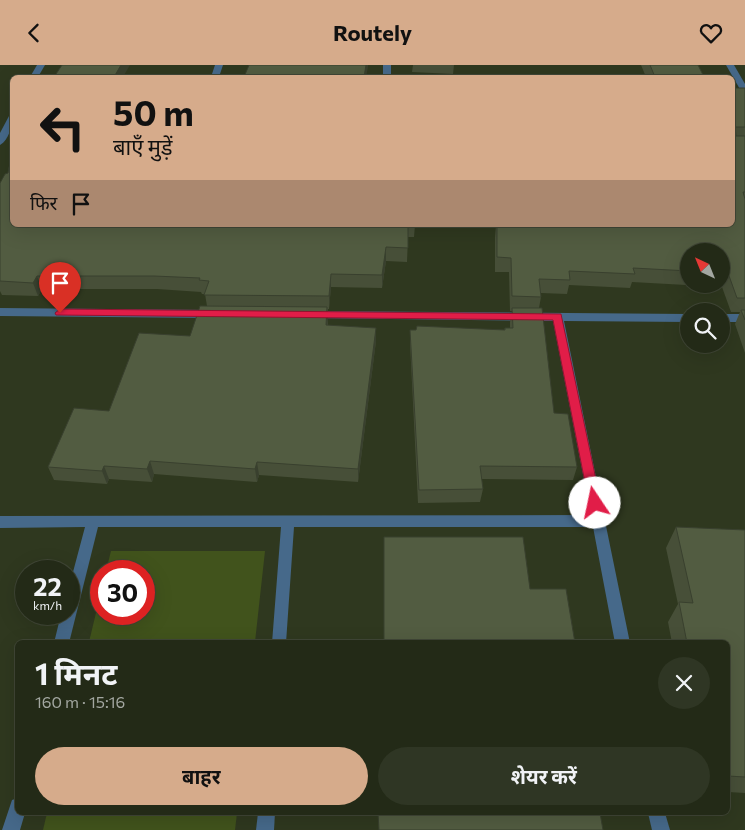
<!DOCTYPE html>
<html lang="hi">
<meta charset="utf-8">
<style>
:root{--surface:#232a17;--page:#2f3624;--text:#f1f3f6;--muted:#a3a7a1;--line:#404636;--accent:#d6ab8b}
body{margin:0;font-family:Commissioner,"Noto Sans Devanagari",sans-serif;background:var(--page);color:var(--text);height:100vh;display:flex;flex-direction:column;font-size:19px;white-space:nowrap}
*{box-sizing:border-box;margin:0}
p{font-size:16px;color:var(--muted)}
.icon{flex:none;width:28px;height:28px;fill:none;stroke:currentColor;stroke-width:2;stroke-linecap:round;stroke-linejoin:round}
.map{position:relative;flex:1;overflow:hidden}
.sheet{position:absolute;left:15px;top:575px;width:715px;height:175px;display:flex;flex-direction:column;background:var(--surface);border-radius:8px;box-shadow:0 5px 20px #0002,0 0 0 1px var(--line)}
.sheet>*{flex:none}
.top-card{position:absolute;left:10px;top:10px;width:725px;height:152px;border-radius:8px;box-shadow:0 5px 20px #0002,0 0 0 1px var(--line);background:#d6ab8b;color:#111;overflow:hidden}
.needle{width:32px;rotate:317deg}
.buttons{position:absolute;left:680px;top:178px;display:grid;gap:10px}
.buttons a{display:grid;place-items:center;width:50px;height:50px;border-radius:50%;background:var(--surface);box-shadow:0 5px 20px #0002,0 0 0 1px var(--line);font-size:25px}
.speed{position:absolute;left:15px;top:495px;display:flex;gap:10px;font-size:25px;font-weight:700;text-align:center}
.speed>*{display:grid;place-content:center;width:65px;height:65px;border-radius:50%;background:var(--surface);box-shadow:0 5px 20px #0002,0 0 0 1px var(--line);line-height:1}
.speed small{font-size:12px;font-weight:400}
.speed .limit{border:8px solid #d22;background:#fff;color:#111}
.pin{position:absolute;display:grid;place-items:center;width:42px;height:42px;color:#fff;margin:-51px -21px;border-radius:50% 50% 50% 0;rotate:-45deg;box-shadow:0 0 5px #0007}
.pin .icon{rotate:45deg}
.me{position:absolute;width:55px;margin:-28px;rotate:349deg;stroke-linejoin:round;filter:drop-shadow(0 0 4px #0008)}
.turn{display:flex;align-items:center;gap:18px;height:105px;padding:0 20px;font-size:22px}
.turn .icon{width:65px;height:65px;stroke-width:2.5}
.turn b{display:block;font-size:35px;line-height:42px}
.then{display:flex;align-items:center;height:48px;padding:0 20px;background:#0003;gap:10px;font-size:19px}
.round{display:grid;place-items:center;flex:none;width:52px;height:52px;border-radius:26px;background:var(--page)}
.headline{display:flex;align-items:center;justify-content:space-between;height:85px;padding:0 20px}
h1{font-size:30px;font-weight:700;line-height:38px}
.button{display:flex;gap:10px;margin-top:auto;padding:10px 20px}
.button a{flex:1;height:58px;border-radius:30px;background:var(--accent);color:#111;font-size:20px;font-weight:700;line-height:58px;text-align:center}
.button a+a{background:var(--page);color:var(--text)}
header{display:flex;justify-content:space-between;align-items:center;height:65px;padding:0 20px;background:var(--accent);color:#111;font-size:22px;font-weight:700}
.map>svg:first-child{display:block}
.green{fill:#41531c}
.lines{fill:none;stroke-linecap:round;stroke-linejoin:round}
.street{fill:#46698a;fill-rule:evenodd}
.wall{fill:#474f38;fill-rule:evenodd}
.shaded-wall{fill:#39402e}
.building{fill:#525c41;stroke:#39402e}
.route{fill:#e11d48;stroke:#92132f}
</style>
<header><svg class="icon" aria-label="back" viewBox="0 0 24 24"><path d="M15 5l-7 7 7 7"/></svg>Routely<svg class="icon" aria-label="heart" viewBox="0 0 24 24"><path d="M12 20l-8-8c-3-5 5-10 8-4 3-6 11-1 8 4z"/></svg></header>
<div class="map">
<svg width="745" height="765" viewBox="0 0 745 765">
<rect width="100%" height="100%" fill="#2f381f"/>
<!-- green -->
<g class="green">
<path d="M 111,486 L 265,486 L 255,577 L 89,577 L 101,527 L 101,549 L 144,549 L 144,506 L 106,506 Z"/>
<path d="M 47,748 L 237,748 L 235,765 L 43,765 Z"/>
</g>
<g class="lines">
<!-- street -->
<g class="street">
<path d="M 37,0 L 45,0 L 38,12 L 30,12 Z"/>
<path d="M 215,0 L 223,0 L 219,12 L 211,12 Z"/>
<rect x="383" y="0" width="8" height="12"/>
<path d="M 726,0 L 734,0 L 745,19 L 745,28 L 741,26 Z"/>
<path d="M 9,51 L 12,51 C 12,61 9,75 0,80 L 0,68 Z"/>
<path d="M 0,243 L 215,245 L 220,249 L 215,253 L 0,251 Z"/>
<path d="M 312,246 L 689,249 L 689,257 L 564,256 L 630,578 L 615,578 L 593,462 L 294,462 L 286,578 L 272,578 L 281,462 L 98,462 L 69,578 L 54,578 L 61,549 L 69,549 L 69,522 L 85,462 L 0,463 L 0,451 L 591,450 L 553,256 L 308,253 L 307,250 Z"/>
<rect x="721" y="249" width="24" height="8"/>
<path d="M 18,733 L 18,748 L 25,748 L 20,765 L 2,765 L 12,735 Z"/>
<path d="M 258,748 L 275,748 L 274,765 L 256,765 Z"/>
<path d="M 648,748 L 665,748 L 670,765 L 652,765 Z"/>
</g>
</g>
<!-- wall -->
<g class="wall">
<path d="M 413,0 L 454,0 L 453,9 L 412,7 Z"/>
<path d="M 641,0 L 698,0 L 704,12 L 646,12 Z"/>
<path d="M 732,23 L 745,23 L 745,288 L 735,259 L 740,247 L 731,247 L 722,222 L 632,217 L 630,223 L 569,220 L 567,229 L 541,228 L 541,232 L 539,243 L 554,348 L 577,402 L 573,415 L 481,414 L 483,424 L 480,437 L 418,438 L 410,278 L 410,265 L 504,265 L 505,263 L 510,263 L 510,257 L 512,246 L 510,246 L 509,207 L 495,207 L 495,172 L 496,160 L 732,160 ZM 689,186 L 721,186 L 721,219 L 689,219 Z"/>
<path d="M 8,108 L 12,160 L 415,160 L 414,172 L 408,172 L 407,197 L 386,196 L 382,223 L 331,222 L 329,244 L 328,244 L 328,260 L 376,276 L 358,417 L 259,410 L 257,417 L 154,409 L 152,417 L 109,414 L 107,419 L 54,415 L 48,402 L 190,271 L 207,241 L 205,229 L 202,229 L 201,227 L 157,224 L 42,224 L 38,231 L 2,230 L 0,226 L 0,118 Z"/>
<path d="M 676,462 L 745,465 L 745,728 L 728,727 L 728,578 L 672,578 L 668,557 L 678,539 L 666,483 Z"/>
</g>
<!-- shaded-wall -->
<g class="shaded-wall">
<path d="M 121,0 L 130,0 L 123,12 L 114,12 Z"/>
<path d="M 366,0 L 368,0 L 368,2 L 366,12 L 364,12 Z"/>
<path d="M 386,182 L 386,196 L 382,223 L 382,210 Z"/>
<path d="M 331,209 L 331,222 L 329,244 L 329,231 Z"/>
<path d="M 37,211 L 42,224 L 38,231 L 33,218 Z"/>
<path d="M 327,242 L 328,255 L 326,273 L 326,260 Z"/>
<path d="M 376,263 L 376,276 L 358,417 L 358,404 Z"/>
<path d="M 150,396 L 154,409 L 152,417 L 147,404 Z"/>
<path d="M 257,397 L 259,410 L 257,417 L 255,404 Z"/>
<path d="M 104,401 L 109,414 L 107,419 L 102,406 Z"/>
</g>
<!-- building -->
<g class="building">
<path d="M 62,0 L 121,0 L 114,12 L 54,12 Z"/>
<path d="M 249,0 L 366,0 L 364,12 L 244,12 Z"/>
<path d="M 650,0 L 698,0 L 704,12 L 655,12 Z"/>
<path d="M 732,23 L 745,23 L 745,62 L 735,62 L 736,71 L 745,71 L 745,127 L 743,127 L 745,134 L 745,233 L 737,233 L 728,208 L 721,207 L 721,186 L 689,186 L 689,206 L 633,203 L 635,209 L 569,206 L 570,215 L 539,214 L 541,232 L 512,231 L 511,193 L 497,192 L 497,160 L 732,160 Z"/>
<path d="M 12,96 L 12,160 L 408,160 L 408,183 L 386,182 L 382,210 L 331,209 L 329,231 L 204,230 L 209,216 L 199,215 L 200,213 L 154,211 L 37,211 L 33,218 L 0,216 L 0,118 L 5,109 L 8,108 L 9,102 Z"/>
<path d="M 200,241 L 327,242 L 326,260 L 376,263 L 358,404 L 257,397 L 255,404 L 150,396 L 147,404 L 104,401 L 102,406 L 48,402 L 74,343 L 109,346 L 139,268 L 190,271 Z"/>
<path d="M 512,243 L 542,243 L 554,348 L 568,349 L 577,402 L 480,401 L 483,424 L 419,425 L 410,265 L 416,265 L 417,261 L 505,265 L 505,263 L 513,263 Z"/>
<path d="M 741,245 L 745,245 L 745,255 Z"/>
<path d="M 676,462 L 745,465 L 745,712 L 728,711 L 728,578 L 687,578 L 679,537 L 693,538 Z"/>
<path d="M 384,472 L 523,472 L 530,524 L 566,524 L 575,578 L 384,578 Z"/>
<path d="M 378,748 L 600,748 L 603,765 L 379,765 Z"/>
</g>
<!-- route -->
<path class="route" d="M 60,244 L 561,249 L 601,438 L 599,441 L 591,441 L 589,438 L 553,255 L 56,250 L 55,248 Z"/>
</svg>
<div class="buttons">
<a><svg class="needle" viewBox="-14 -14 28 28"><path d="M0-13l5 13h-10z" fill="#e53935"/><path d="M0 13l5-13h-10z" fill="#a3a7a1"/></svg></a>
<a><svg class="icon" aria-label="search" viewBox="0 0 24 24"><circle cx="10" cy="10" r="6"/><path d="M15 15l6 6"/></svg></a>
</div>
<div class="speed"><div>22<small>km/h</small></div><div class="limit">30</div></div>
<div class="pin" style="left:60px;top:248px;background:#d93025"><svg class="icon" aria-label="arrive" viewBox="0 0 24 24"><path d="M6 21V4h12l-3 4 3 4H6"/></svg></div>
<svg class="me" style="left:595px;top:438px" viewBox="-20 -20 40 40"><circle r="19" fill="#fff"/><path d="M0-13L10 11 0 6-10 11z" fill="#e11d48"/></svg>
<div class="top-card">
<div class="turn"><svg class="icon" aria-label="left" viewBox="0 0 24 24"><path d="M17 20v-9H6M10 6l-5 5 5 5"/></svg><div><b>50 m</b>बाएँ मुड़ें</div></div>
<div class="then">फिर<svg class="icon" aria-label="arrive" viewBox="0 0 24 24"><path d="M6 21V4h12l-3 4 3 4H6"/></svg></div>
</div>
<section class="sheet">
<div class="headline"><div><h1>1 मिनट</h1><p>160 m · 15:16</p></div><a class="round"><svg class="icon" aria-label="close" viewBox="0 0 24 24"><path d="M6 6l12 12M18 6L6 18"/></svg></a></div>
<div class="button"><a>बाहर</a><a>शेयर करें</a></div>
</section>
</div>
